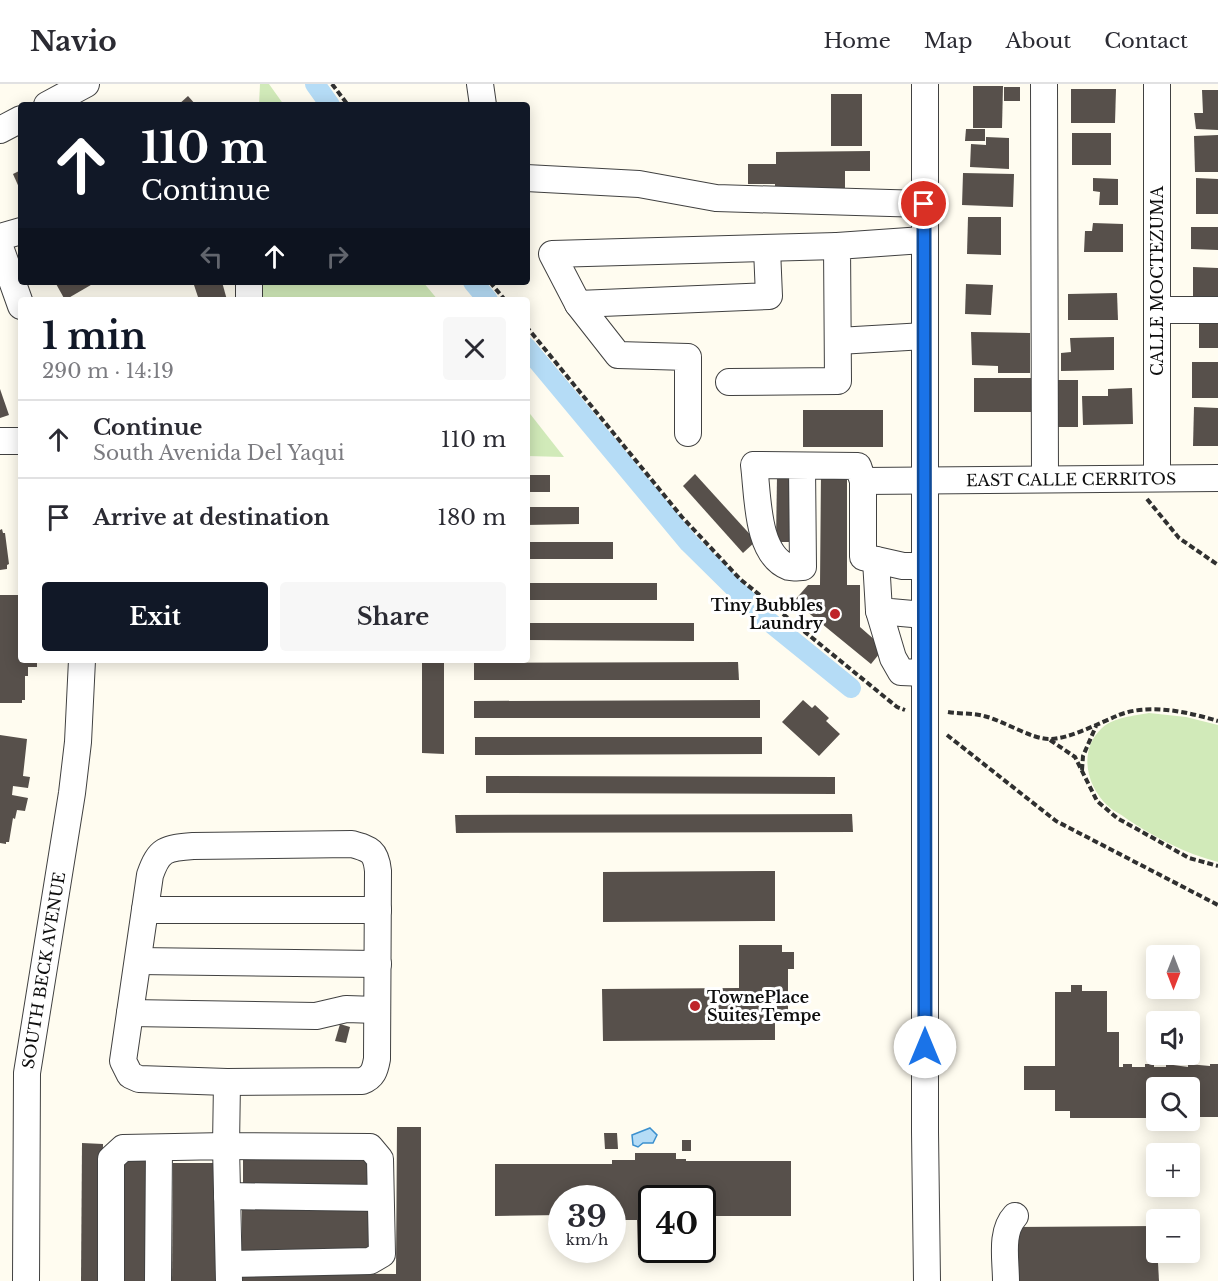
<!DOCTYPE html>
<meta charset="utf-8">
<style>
:root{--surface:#fff;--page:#f7f7f7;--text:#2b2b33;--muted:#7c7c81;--line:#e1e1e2;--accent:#111827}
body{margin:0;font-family:"Libre Baskerville",serif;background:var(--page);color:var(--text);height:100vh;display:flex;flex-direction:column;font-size:22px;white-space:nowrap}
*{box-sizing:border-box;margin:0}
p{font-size:20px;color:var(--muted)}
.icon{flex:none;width:33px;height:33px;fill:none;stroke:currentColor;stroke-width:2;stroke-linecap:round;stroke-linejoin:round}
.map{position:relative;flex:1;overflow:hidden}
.sheet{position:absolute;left:18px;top:213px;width:512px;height:366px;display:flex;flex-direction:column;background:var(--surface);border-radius:6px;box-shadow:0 3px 15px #0003}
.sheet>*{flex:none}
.guide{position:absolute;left:18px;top:18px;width:512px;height:183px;border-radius:6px;box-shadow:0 3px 15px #0003;background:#111827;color:#fff;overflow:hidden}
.needle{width:39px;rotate:180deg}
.fabs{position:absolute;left:1146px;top:861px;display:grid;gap:12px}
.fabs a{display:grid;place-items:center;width:54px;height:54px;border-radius:6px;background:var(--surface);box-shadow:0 3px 15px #0003;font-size:30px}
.speed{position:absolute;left:548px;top:1101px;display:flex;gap:12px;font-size:30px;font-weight:700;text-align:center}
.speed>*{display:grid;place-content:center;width:78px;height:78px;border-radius:50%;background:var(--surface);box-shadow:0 3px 15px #0003;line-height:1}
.speed small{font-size:15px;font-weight:400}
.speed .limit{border:3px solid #111;border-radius:9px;background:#fff;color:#111}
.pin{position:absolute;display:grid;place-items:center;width:51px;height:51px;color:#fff;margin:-26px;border:3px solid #fff;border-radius:50%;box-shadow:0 2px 6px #0007}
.me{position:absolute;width:66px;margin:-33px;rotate:0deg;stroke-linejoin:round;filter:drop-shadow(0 0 4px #0008)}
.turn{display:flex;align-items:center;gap:21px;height:126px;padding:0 24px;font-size:27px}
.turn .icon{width:78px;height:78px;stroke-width:2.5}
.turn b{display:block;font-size:42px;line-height:51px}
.lanes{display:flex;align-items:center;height:57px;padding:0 24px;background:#0003;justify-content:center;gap:30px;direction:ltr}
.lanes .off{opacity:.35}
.round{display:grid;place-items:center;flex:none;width:63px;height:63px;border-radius:6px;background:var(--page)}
.overview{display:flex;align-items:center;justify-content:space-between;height:102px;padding:0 24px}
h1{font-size:36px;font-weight:800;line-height:45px;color:var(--accent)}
.button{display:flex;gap:12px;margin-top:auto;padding:12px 24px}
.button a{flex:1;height:69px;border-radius:6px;background:var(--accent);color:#fff;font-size:24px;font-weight:800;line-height:69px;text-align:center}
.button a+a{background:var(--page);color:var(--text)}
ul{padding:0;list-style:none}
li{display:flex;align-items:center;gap:18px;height:78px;padding:0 24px;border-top:2px solid var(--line)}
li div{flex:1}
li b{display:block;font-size:22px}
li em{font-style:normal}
header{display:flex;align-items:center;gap:36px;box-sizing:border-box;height:84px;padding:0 30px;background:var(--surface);border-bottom:2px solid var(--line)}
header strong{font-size:28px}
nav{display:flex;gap:33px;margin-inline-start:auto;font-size:21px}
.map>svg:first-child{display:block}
.green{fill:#d1eab9}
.water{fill:#b5dcf6;stroke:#3b90ce;stroke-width:1.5}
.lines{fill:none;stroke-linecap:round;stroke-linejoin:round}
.canal{stroke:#b5dcf6;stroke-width:20}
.building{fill:#57504b}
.minor-casing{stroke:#414141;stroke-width:28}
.path{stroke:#303030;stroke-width:4;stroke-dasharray:6 3;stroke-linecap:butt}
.minor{stroke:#fff;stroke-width:26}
.route-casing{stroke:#114b97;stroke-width:15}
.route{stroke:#1a73e8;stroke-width:10}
.poi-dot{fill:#bf2529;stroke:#fff;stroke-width:2}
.labels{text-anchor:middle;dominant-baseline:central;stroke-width:6;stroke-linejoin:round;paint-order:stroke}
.street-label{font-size:16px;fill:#0e0e0e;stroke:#fff}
.poi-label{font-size:16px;font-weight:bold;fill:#0e0e0e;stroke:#fff;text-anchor:end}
</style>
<header>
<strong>Navio</strong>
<nav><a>Home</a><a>Map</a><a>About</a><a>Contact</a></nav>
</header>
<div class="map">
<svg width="1218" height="1197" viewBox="0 0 1218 1197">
<rect width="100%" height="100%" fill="#fffcf0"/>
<!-- green -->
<g class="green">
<path d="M 260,0 L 269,0 L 284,21 L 259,21 Z"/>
<path d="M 258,198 L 423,198 L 438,216 L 259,216 Z"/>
<path d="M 526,326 L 527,326 L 564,373 L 527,372 Z"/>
<path d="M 1149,629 L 1186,633 L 1218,641 L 1218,778 C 1184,769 1156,754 1127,735 C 1121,730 1113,727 1108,722 C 1086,702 1078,666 1102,644 C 1114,633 1134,632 1149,629 Z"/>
</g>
<!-- water -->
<path class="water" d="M 650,1044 L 657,1051 L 653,1059 L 643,1059 L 638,1063 L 633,1061 L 632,1051 Z"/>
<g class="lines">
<!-- canal -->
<g class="canal">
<path d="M 315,0 L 330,21"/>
<path d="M 473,198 L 488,216"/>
<path d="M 526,263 L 689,459 L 766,535 L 851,604"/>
</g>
</g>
<!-- building -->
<g class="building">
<path d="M 973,2 L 1003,2 L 1002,44 L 973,44 Z"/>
<rect x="1004" y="3" width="16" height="14"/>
<path d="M 1071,5 L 1116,5 L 1115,39 L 1071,39 Z"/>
<path d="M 1202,6 L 1218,6 L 1218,46 L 1196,45 L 1194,29 L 1203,29 Z"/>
<rect x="831" y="10" width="31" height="52"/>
<path d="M 188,12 L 196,21 L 178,21 Z"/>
<path d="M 966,45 L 985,45 L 985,57 L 965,57 Z"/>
<rect x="1072" y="49" width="39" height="32"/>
<path d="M 1218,51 L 1218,88 L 1195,88 L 1194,52 Z"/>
<path d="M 986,53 L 1009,54 L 1009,85 L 970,83 L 971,60 L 986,61 Z"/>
<path d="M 870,67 L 870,87 L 845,87 L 845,106 L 775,106 L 775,100 L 748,100 L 748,80 L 776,80 L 776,68 Z"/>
<path d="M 21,86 L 21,108 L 13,90 Z"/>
<path d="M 963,89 L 1014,90 L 1013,123 L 962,121 Z"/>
<path d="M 1093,94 L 1118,95 L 1118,121 L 1099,121 L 1100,108 L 1093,107 Z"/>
<path d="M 1196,94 L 1218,95 L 1218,130 L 1196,130 Z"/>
<path d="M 968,133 L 1001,133 L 1001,171 L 967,170 Z"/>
<path d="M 1093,139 L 1123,140 L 1123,168 L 1084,168 L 1085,147 L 1092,147 Z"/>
<path d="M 1191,143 L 1218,143 L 1218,166 L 1191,165 Z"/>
<path d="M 1193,183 L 1218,184 L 1218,212 L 1193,212 Z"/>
<path d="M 55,198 L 96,198 L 65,216 Z"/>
<path d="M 193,198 L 222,198 L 227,216 L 199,216 Z"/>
<path d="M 966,200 L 993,201 L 991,231 L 965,230 Z"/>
<path d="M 1117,209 L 1118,236 L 1068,236 L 1068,210 Z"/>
<rect x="1199" y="237" width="19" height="27"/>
<path d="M 971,248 L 1030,249 L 1030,289 L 998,289 L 998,282 L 972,281 Z"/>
<path d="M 1114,253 L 1114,286 L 1061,287 L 1061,269 L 1071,268 L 1070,254 Z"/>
<rect x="1192" y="278" width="26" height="36"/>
<rect x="974" y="294" width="59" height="34"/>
<rect x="1057" y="296" width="21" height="47"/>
<path d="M 1132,304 L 1133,340 L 1083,341 L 1082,312 L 1108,312 L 1108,305 Z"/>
<path d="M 0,305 L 9,331 L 0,334 Z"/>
<path d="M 1194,323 L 1218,324 L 1218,362 L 1193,362 Z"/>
<rect x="803" y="326" width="80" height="37"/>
<path d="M 821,389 L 847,390 L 847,501 L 860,501 L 860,543 L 884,564 L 871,580 L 794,517 L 808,501 L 820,501 Z"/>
<path d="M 695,390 L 756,457 L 743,469 L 683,402 Z"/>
<rect x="526" y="391" width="24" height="17"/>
<path d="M 777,392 L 795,392 L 794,458 L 776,458 Z"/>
<path d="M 526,423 L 579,423 L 579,440 L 526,441 Z"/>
<path d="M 2,445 L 3,449 L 5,449 L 9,480 L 7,481 L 7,485 L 0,486 L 0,446 Z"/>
<rect x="526" y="458" width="87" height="17"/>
<rect x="526" y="499" width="131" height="17"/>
<path d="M 0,511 L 21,511 L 21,576 L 37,576 L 37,583 L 28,583 L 28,592 L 25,592 L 25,616 L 22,616 L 22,619 L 0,619 Z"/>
<path d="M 526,539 L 694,539 L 694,557 L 526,556 Z"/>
<path d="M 422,576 L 444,576 L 444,670 L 422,669 Z"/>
<path d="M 738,578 L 739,596 L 474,596 L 474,579 Z"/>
<path d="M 760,616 L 760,634 L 474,634 L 474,617 Z"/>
<path d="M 803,616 L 812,624 L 815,621 L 829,634 L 826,637 L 840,650 L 819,672 L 782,638 Z"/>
<path d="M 0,651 L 27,655 L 23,692 L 30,693 L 28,704 L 13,702 L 12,711 L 28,714 L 25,727 L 17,726 L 15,735 L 13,734 L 9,758 L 6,758 L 6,760 L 0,759 Z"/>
<path d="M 475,653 L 762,653 L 762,670 L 475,671 Z"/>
<path d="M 486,692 L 835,693 L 835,710 L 486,709 Z"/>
<path d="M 852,730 L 853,748 L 456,749 L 455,731 Z"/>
<path d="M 775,787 L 775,837 L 603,838 L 603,788 Z"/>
<path d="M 739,861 L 782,861 L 782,868 L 794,868 L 794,885 L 788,885 L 788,939 L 775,939 L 775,956 L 603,957 L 602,905 L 739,904 Z"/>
<path d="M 1071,901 L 1082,901 L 1082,907 L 1107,907 L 1107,948 L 1119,948 L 1119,983 L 1123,983 L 1123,980 L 1132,980 L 1132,983 L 1145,983 L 1145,980 L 1154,980 L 1154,983 L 1166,983 L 1166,980 L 1188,983 L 1188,980 L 1210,982 L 1210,980 L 1218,980 L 1218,1033 L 1190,1033 L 1190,1004 L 1156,1004 L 1156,1034 L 1070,1034 L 1070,1027 L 1055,1027 L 1055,1006 L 1024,1006 L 1024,982 L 1055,982 L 1055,908 L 1071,908 Z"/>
<path d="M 340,940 L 350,943 L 346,959 L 335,957 Z"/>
<path d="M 397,1043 L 421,1043 L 421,1197 L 242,1197 L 242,1189 L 396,1190 Z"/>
<path d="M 604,1049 L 617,1049 L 618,1065 L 605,1065 Z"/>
<rect x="682" y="1056" width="9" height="11"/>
<path d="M 82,1059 L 103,1060 L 101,1197 L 81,1197 Z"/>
<path d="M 635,1069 L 676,1069 L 676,1075 L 686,1075 L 686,1077 L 791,1077 L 791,1132 L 702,1132 L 702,1114 L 651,1114 L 651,1166 L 666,1166 L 666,1171 L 638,1171 L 637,1136 L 612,1136 L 612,1114 L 561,1114 L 561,1131 L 495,1132 L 495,1080 L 612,1080 L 612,1076 L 635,1076 Z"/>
<rect x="243" y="1073" width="129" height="30"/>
<rect x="122" y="1077" width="26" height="120"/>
<path d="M 173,1079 L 217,1079 L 216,1197 L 172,1197 Z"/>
<rect x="242" y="1125" width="130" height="42"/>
<path d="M 1156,1142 L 1159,1197 L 1014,1197 L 1014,1143 Z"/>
</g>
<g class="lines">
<defs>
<g id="minor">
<path d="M 480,0 L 483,21"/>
<path d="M 925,0 L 925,1048 L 927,1197"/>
<path d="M 1044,0 L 1045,395"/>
<path d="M 1157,0 L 1157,394"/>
<path d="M 47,21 L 86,0"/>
<path d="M 0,46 L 21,35"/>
<path d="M 526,94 L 639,100 L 716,114 L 924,120"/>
<path d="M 0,153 L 21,147"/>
<path d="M 0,163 L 21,222"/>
<path d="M 249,216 L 249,198"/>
<path d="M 578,220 L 769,212 L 767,165"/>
<path d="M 1158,226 L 1218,226"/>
<path d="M 838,257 L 925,252"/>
<path d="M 729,298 L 838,297 L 837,162 L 923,156"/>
<path d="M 688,349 L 688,273 L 618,271 L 578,220 L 552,170 L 837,162"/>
<path d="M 0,357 L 21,357"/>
<path id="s1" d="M 802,382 L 803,483 C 799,483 793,484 789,483 C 756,471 758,411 754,381 L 858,382 L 863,397 L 1218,394"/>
<path d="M 863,397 L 863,473 L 903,482 L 924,482"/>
<path d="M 876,476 L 879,527 L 924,531"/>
<path d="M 879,527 L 893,574 L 901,588 L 925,589"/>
<path d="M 352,760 C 370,765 376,767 378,787 L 377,975 C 375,986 373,993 362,997 L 227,998 L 139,995 L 130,991 L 123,977 L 150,791 C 159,765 166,764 193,762 Z"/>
<path d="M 145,826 L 378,826"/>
<path d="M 138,877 L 378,880"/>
<path d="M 130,929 L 316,932 L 346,925 L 377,926"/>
<path d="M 227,998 L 226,1062 L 370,1063 L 380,1075 L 382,1170 L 370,1177 L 229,1180"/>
<path d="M 227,1112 L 380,1114"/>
<path id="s2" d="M 26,1197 L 27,989 L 72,709 L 78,658 L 82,576"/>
<path d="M 111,1197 L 111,1075 L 123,1064 L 226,1062 L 229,1197"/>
<path d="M 158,1197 L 159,1064"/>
<path d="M 1006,1197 C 1006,1176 1000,1148 1015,1132"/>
</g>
</defs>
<!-- minor casing -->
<use href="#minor" class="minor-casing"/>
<!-- path -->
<g class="path">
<path d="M 332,0 L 348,21"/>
<path d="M 490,198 L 505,216"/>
<path d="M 526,242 L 682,433 L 740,495 L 897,623 L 905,626"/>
<path d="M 1147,415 L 1179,454 L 1218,481"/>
<path d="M 948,628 C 960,630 973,629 984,632 C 1002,636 1031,655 1049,655 C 1070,655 1099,639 1119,631 C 1149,619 1188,628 1218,637"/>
<path d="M 947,651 L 1056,737 L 1218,821"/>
<path d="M 1050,656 L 1075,673 L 1097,717 L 1117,734 L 1189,774 L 1218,782"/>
<path d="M 1082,686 L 1083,672 L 1096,642"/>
</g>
<!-- minor -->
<use href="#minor" class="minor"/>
</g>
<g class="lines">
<defs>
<path id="route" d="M 924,120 L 925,963"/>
</defs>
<!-- route casing -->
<use href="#route" class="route-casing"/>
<!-- route -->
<use href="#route" class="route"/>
</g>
<!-- markers -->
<g class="poi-dot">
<circle cx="835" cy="530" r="6"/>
<circle cx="695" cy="922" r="6"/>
</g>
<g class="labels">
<!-- street labels -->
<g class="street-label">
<text transform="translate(1157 197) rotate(-90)">CALLE MOCTEZUMA</text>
<text stroke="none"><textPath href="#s1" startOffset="556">EAST CALLE CERRITOS</textPath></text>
<text stroke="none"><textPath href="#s2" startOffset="312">SOUTH BECK AVENUE</textPath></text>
</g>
<!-- poi labels -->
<g class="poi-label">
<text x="823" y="521">Tiny Bubbles<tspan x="823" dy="18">Laundry</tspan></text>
<text x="707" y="913" text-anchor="start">TownePlace<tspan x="707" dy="18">Suites Tempe</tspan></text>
</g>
</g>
</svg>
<div class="fabs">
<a><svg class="needle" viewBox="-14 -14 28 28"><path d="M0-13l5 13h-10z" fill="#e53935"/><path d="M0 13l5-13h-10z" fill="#7c7c81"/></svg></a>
<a><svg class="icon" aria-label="sound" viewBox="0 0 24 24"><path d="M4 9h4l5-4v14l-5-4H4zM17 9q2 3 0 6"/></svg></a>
<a><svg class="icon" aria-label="search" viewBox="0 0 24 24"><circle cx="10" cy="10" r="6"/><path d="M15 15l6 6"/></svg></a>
<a>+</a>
<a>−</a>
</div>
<div class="speed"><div>39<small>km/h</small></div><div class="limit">40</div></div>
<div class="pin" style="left:924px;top:120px;background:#d93025"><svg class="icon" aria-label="arrive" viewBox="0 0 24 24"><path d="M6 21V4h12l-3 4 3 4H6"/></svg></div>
<svg class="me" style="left:925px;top:963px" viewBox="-20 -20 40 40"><circle r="19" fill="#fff"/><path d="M0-13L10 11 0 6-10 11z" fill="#1a73e8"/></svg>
<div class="guide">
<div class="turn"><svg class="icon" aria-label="ahead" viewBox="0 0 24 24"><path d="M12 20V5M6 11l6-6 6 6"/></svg><div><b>110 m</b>Continue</div></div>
<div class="lanes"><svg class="icon off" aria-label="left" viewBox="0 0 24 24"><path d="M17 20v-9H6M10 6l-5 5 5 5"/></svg><svg class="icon" aria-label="ahead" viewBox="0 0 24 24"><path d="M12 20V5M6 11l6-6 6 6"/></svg><svg class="icon off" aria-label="right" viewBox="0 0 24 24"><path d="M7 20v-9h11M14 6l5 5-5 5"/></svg></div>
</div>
<section class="sheet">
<div class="overview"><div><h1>1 min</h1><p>290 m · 14:19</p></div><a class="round"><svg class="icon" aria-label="close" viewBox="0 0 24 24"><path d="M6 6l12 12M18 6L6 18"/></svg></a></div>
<ul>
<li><svg class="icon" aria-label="ahead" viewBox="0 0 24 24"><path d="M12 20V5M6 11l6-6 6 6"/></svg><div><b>Continue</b><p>South Avenida Del Yaqui</p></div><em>110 m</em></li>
<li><svg class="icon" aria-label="arrive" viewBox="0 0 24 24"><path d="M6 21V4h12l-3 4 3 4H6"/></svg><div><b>Arrive at destination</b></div><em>180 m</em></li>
</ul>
<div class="button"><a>Exit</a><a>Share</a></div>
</section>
</div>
